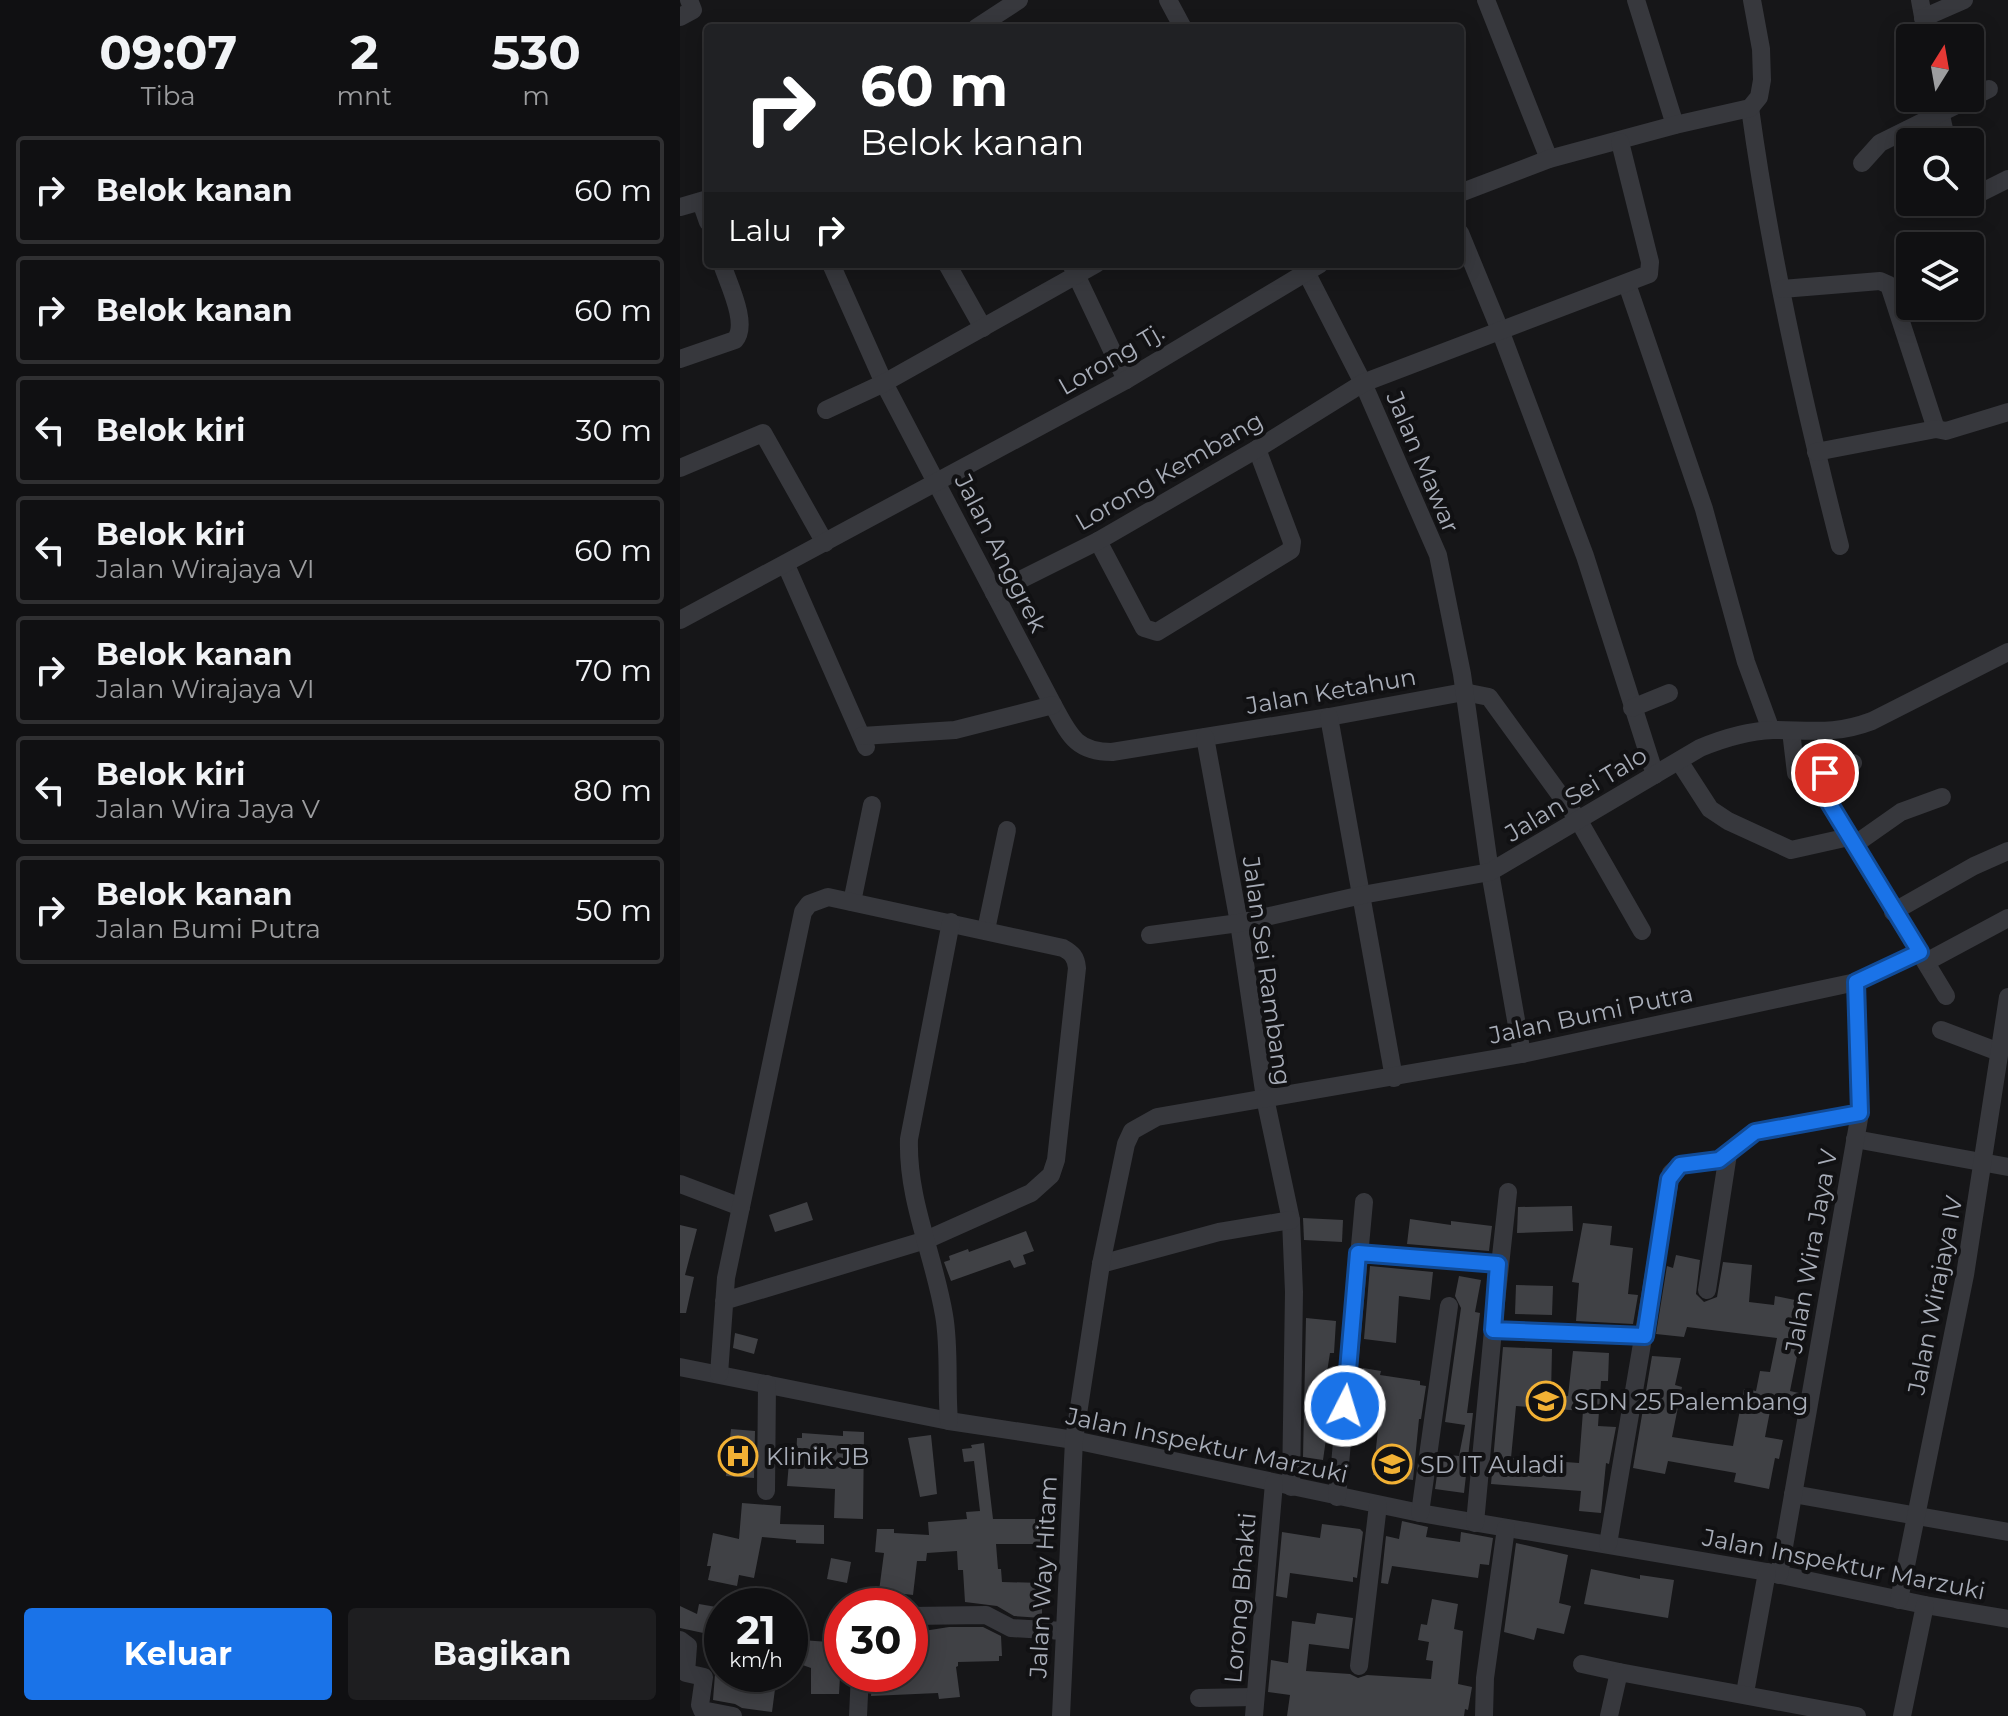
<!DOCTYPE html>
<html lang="id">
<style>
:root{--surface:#101012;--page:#1e1e20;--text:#f1f3f6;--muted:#9c9d9f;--line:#303032;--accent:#1a73e8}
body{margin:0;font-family:Montserrat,sans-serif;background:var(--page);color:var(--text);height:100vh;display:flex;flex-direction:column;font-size:30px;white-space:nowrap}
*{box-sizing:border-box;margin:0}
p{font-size:26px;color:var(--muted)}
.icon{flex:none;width:44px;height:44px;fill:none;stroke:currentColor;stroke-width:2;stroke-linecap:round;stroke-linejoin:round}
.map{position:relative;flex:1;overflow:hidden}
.drawer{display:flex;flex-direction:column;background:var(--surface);width:680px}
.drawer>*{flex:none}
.guide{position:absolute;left:24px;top:24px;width:760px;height:244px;border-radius:8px;box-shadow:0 4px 20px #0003,0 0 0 2px var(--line);background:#202124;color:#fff;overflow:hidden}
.needle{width:52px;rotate:11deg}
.tools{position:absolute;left:1216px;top:24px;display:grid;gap:16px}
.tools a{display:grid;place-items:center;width:88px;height:88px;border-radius:8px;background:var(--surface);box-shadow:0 4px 20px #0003,0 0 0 2px var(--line);font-size:40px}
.speed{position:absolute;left:24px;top:1588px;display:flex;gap:16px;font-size:40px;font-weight:700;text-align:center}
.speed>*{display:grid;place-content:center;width:104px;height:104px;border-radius:50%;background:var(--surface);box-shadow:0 4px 20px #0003,0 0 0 2px var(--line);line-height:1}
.speed small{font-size:20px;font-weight:400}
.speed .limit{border:12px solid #d22;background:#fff;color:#111}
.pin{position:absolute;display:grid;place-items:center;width:68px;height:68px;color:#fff;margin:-34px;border:4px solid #fff;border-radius:50%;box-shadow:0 2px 8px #0007}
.me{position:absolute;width:88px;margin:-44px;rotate:5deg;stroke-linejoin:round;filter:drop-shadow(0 0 6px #0008)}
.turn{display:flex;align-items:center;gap:28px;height:168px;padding:0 24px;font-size:36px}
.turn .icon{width:104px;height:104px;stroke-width:2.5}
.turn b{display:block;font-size:56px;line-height:68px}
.then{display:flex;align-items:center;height:76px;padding:0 24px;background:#0003;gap:16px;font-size:30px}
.eta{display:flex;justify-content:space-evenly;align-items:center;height:136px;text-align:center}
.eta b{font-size:48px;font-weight:700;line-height:56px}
.primary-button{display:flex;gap:16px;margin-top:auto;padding:16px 24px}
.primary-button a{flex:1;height:92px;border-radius:8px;background:var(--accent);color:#fff;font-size:32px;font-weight:700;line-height:92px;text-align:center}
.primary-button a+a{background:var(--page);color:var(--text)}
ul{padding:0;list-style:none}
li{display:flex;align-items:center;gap:24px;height:108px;margin:0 16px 12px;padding:0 8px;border:4px solid var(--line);border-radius:8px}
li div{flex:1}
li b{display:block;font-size:30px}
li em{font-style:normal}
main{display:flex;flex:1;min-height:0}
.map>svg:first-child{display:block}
.building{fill:#404145;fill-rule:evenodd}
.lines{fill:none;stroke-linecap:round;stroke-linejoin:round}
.minor{stroke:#37383d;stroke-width:18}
.route-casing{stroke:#114b97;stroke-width:20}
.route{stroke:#1a73e8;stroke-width:14}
.labels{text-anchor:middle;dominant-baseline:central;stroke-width:8;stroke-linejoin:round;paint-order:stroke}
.street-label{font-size:24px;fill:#a8adb8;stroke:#111113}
.poi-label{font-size:24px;fill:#a8adb8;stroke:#111113;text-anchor:start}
</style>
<main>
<section class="drawer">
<div class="eta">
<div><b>09:07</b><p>Tiba</p></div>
<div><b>2</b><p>mnt</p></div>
<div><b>530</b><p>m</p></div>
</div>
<ul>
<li><svg class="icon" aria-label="right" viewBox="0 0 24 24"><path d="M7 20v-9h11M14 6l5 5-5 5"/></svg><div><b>Belok kanan</b></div><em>60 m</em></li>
<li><svg class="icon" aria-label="right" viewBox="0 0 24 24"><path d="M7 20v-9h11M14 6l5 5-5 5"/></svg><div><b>Belok kanan</b></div><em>60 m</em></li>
<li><svg class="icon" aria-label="left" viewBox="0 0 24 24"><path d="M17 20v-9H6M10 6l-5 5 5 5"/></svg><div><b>Belok kiri</b></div><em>30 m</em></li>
<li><svg class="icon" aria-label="left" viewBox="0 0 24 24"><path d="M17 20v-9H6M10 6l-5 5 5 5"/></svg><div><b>Belok kiri</b><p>Jalan Wirajaya VI</p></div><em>60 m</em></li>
<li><svg class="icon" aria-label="right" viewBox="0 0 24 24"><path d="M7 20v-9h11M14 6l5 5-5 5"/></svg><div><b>Belok kanan</b><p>Jalan Wirajaya VI</p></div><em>70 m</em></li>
<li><svg class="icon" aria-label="left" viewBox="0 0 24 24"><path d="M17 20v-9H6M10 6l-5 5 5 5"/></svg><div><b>Belok kiri</b><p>Jalan Wira Jaya V</p></div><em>80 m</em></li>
<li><svg class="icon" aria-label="right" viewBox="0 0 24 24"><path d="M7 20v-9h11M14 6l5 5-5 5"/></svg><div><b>Belok kanan</b><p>Jalan Bumi Putra</p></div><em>50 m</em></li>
</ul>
<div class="primary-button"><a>Keluar</a><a>Bagikan</a></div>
</section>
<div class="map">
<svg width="1328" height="1716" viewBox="0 0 1328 1716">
<rect width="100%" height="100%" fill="#161618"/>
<!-- building -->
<g class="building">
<path d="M 127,1202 L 133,1220 L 95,1232 L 89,1215 Z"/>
<path d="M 892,1206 L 893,1231 L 837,1233 L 838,1207 Z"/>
<path d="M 623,1218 L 663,1220 L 662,1242 L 624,1240 Z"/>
<path d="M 730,1219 L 771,1225 L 771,1221 L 812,1226 L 809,1251 L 727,1244 Z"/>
<path d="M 903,1223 L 932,1226 L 930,1245 L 953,1248 L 948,1294 L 958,1295 L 953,1324 L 896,1321 L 899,1283 L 892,1282 Z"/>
<path d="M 0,1225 L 17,1229 L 5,1275 L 14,1277 L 6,1313 L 0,1313 Z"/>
<path d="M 346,1231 L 354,1251 L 343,1255 L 346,1264 L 334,1268 L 330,1260 L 271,1281 L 264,1262 L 270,1260 L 269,1256 L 288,1249 L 289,1252 Z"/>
<path d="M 996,1255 L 1020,1260 L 1016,1294 L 1024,1302 L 1037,1297 L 1043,1262 L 1072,1265 L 1069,1302 L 1094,1305 L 1095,1296 L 1115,1300 L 1108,1344 L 1119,1346 L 1110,1391 L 1119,1393 L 1116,1410 L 1091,1406 L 1085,1437 L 1103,1440 L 1099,1459 L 1095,1458 L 1089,1489 L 1054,1482 L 1056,1473 L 988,1461 L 985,1474 L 953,1468 L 972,1356 L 1001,1358 L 995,1385 L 1002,1387 L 992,1437 L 1031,1443 L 1053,1446 L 1064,1389 L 1076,1391 L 1080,1371 L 1090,1372 L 1097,1338 L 1007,1327 L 1004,1337 L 976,1334 L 987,1266 L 993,1268 Z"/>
<path d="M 690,1266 L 753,1272 L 750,1300 L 719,1296 L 716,1343 L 684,1339 Z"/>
<path d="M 779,1276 L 801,1280 L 795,1312 L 800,1313 L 787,1413 L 793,1413 L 784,1493 L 755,1489 L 760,1454 L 779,1456 L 785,1425 L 765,1422 L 781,1308 L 775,1296 Z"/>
<path d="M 836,1285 L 873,1286 L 872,1315 L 835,1314 Z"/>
<path d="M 626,1318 L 656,1321 L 654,1353 L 650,1353 L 641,1410 L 644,1410 L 642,1432 L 647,1432 L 643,1460 L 623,1457 Z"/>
<path d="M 55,1333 L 78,1339 L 74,1354 L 53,1348 Z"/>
<path d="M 823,1347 L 872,1349 L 871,1395 L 888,1396 L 893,1351 L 929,1353 L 928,1381 L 921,1381 L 918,1426 L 936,1427 L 929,1464 L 926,1463 L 921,1513 L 899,1511 L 901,1491 L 811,1484 ZM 836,1406 L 903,1411 L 899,1463 L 831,1458 Z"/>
<path d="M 683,1368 L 701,1371 L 700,1375 L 740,1381 L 740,1385 L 746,1386 L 741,1419 L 739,1419 L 733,1480 L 693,1475 L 698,1430 L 676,1427 Z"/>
<path d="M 51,1429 L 75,1431 L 74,1478 L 46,1476 Z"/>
<path d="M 163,1431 L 184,1432 L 183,1519 L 154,1518 L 155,1489 L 107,1486 L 109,1462 L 116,1462 L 117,1438 L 122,1438 L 122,1433 L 163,1436 Z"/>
<path d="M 251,1435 L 257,1494 L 240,1497 L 228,1438 Z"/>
<path d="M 304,1443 L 313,1519 L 367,1519 L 367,1544 L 316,1544 L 318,1569 L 321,1569 L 322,1582 L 362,1583 L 362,1618 L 334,1616 L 317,1606 L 285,1602 L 283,1570 L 278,1570 L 277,1551 L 247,1553 L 246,1561 L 237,1561 L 233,1595 L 199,1591 L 204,1553 L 195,1552 L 197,1529 L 214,1529 L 214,1533 L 249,1535 L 248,1522 L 287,1519 L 286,1512 L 300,1511 L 294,1461 L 284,1462 L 282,1449 L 292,1448 L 291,1445 Z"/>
<path d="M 62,1503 L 101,1506 L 100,1524 L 144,1525 L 144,1544 L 116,1543 L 116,1540 L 82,1537 L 74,1578 L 59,1575 L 57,1586 L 28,1580 L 31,1566 L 27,1566 L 33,1533 L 59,1539 Z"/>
<path d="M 722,1521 L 748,1527 L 746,1537 L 780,1542 L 781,1532 L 813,1538 L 809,1565 L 800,1564 L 798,1578 L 712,1566 L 708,1584 L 701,1583 L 706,1536 L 719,1539 Z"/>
<path d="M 642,1524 L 680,1529 L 683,1532 L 677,1578 L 673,1577 L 673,1582 L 610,1573 L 607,1598 L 596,1596 L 602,1532 L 640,1538 Z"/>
<path d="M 836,1543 L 888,1555 L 879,1603 L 891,1606 L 884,1634 L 857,1628 L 854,1640 L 824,1632 Z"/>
<path d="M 151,1558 L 171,1562 L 167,1583 L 147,1579 Z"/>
<path d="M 911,1569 L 960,1579 L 960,1575 L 994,1580 L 988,1618 L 904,1604 Z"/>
<path d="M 752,1599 L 778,1604 L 774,1629 L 783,1631 L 778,1684 L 792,1687 L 788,1710 L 785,1709 L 784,1716 L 607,1716 L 610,1695 L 588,1692 L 591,1660 L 608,1663 L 612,1621 L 635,1624 L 637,1613 L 673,1618 L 669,1649 L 629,1644 L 626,1671 L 670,1674 L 678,1678 L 687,1675 L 751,1679 L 753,1661 L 746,1660 L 749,1642 L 738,1640 L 741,1624 L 747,1625 Z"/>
<path d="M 19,1604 L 42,1608 L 42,1637 L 0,1628 L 0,1606 L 17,1614 Z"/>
<path d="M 110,1622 L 124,1624 L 122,1640 L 162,1643 L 159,1694 L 131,1694 L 131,1668 L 117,1663 L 117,1666 L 110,1666 Z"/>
<path d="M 269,1627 L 303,1627 L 321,1636 L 322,1656 L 319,1656 L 319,1661 L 278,1662 L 278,1666 L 276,1667 L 280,1697 L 259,1699 L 258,1693 L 191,1696 L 192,1677 L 230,1674 L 230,1628 L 244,1628 L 244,1631 Z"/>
<path d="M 35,1674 L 97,1674 L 92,1712 L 62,1708 L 55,1704 L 33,1700 Z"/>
</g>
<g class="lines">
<!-- minor -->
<g class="minor">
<path d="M 488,0 L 503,28"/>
<path d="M 806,0 L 869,159"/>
<path d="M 956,0 L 995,125"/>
<path d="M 1240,0 L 1247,38"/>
<path d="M 0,17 L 13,10 L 9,0"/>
<path d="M 1243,18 L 1284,0"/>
<path d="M 296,28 L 339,0"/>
<path d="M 1257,98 L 1267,142"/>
<path d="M 1070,108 C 1090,255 1123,402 1160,546"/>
<path d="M 1182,163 L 1200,143 L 1309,89"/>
<path d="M 780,193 L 869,159 L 995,125 L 1070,108 L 1079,97 L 1082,80 L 1081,49 L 1072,0"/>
<path d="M 1290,198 L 1328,179"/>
<path d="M 21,202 L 28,222"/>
<path d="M 0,207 L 28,199"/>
<path d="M 780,233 L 820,330 L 905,556 L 975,775"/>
<path d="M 151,264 L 204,383 L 373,705 C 389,734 395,752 432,752 L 649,717 L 784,692 L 809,697 L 899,821 L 962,931"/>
<path d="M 267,264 L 303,328"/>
<path d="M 391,264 L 446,380"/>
<path d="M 622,264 L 683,383 L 758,555 L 782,674 L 810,872 L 842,1054"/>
<path d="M 947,284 L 1024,509 L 1066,662 L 1091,730"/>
<path d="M 1102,289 L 1200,281 L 1209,285 L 1256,429"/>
<path d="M 0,359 L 55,340 C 69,324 48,283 42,264"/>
<path d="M 146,410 L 204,383 L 416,264"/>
<path d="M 1136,452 L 1256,429 L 1266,431 L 1328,412"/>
<path d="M 0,468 L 83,433 L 145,543"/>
<path d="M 418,541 L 464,628 L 477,632 L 611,550 L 612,542 L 577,449"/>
<path d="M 106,565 L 186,747"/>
<path d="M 314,593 L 418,541 L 577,449 L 683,383 L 969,274 L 970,262 L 940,142"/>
<path d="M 0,620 L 446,380 L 640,264"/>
<path d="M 952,708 L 989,693"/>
<path d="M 649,717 L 714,1078"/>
<path d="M 1111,731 L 1116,773 L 1142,787"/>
<path d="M 182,736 L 275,730 L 373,705"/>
<path d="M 525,737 L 559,923 L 585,1098 L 611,1220 L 614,1292 L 611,1487"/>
<path d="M 999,761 L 1030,809 L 1048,821 L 1111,850 L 1169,837"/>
<path d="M 1173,763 L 1145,773 L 1141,781 L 1145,796 L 1266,996"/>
<path d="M 1174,845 L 1221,812 L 1262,797"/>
<path d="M 172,902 L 192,805"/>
<path d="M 1213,912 L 1294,866 L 1328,851"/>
<path d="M 306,930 L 327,830"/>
<path d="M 470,935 L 559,923 L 682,895 L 810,872 L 1020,748 C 1044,738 1067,731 1093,730 C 1131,730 1155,735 1192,721 L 1328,652"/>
<path d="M 1246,962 L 1328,918"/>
<path d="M 1261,1030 L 1319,1052"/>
<path d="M 1175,1139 L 1328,1167"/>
<path d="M 0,1184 L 61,1207"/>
<path d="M 678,1253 L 818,1264"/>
<path d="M 421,1264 L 539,1232 L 611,1220"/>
<path d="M 1027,1290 L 1048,1154"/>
<path d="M 813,1330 L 828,1192"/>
<path d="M 0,1367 L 269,1421 L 394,1440 L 740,1513 L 1087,1572 L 1245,1605 L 1328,1619"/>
<path d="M 39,1374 L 46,1278 L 123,912 L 129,904 L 148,897 L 383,948 C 392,953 396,957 397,968 L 376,1160 L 371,1175 L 351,1193 L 246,1240 L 44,1301"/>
<path d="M 269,1421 C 266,1386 270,1349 264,1315 C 254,1255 227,1200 229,1139 L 271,922"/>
<path d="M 86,1491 L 87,1384"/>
<path d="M 1113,1494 L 1328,1532"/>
<path d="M 657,1497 L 684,1202"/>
<path d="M 740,1513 L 769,1306"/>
<path d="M 795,1523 L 813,1330 L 965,1336"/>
<path d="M 928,1544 L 991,1173 L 1000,1165 L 1039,1160 L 1075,1132 L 1180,1113"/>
<path d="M 1099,1575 L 1180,1113 L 1176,982"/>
<path d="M 1219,1600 L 1285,1275 L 1328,997"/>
<path d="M 230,1616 L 306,1615 L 331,1628 L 384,1631"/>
<path d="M 0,1640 L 8,1646 L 6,1673 L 24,1677 L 20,1705 L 22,1710 L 53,1716"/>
<path d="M 902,1664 L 939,1672"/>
<path d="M 679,1666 L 698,1505"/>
<path d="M 1065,1693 L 1087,1572"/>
<path d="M 519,1698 L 575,1697"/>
<path d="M 178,1716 L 180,1674"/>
<path d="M 381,1716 L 394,1440 L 421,1264 L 446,1144 L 452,1131 L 477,1117 L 842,1054 L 1176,982 L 1240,952"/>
<path d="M 574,1716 L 594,1483"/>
<path d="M 804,1716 L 805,1678 L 826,1528"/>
<path d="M 929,1716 L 939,1672 L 1177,1716"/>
<path d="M 1222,1716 L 1245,1605"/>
</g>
</g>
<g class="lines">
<defs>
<path id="route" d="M 665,1406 L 678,1253 L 818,1264 L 813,1330 L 965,1336 L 989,1179 L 1000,1165 L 1039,1160 L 1075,1132 L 1180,1113 L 1176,982 L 1240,952 L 1145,796 L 1141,781 L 1145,773"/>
</defs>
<!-- route casing -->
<use href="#route" class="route-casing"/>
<!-- route -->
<use href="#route" class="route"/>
</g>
<!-- icons -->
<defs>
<symbol id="school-ring" viewBox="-11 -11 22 22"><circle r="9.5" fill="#111113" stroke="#f2b134" stroke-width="1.5"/><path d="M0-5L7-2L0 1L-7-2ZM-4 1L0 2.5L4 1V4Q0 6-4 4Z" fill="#f2b134"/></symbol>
<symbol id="hospital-ring" viewBox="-11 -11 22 22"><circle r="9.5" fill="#111113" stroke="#f2b134" stroke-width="1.5"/><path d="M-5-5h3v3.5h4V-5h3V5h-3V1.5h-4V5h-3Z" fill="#f2b134"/></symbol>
</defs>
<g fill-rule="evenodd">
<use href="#school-ring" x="844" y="1379" width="44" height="44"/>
<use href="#hospital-ring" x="36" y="1434" width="44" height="44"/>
<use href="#school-ring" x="690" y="1442" width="44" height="44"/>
</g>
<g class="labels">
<!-- street labels -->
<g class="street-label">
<text transform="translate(431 359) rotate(-30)">Lorong Tj.</text>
<text transform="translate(743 462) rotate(67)">Jalan Mawar</text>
<text transform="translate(489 471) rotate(-30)">Lorong Kembang</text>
<text transform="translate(321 553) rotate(63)">Jalan Anggrek</text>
<text transform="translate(651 691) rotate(-10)">Jalan Ketahun</text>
<text transform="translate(896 794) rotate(-31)">Jalan Sei Talo</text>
<text transform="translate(587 971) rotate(82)">Jalan Sei Rambang</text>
<text transform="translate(911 1014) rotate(-12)">Jalan Bumi Putra</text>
<text transform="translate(1131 1251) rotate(-80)">Jalan Wira Jaya V</text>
<text transform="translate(1255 1295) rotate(-79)">Jalan Wirajaya IV</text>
<text transform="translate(527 1445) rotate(12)">Jalan Inspektur Marzuki</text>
<text transform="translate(1164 1564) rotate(11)">Jalan Inspektur Marzuki</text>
<text transform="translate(363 1577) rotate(-87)">Jalan Way Hitam</text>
<text transform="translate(560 1598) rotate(-85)">Lorong Bhakti</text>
</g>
<!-- poi labels -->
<g class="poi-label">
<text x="894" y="1401">SDN 25 Palembang</text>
<text x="86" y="1456">Klinik JB</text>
<text x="740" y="1464">SD IT Auladi</text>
</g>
</g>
</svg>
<div class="tools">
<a><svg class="needle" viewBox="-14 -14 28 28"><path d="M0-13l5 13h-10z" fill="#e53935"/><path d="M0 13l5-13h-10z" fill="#9c9d9f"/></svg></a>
<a><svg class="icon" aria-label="search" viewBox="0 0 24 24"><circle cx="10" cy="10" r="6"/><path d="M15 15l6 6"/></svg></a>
<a><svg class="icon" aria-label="layers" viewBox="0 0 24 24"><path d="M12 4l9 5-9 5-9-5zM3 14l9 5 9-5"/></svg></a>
</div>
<div class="speed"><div>21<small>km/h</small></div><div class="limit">30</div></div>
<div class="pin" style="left:1145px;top:773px;background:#d93025"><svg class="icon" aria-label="arrive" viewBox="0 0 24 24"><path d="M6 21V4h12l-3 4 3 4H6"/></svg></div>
<svg class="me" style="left:665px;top:1406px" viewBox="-20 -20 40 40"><circle r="17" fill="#1a73e8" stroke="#fff" stroke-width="3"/><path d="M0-11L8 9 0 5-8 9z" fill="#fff"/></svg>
<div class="guide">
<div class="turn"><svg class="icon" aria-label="right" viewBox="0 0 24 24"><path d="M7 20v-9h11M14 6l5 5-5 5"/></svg><div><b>60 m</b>Belok kanan</div></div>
<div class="then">Lalu<svg class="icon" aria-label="right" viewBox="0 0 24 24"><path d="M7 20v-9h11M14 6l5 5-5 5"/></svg></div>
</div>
</div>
</main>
